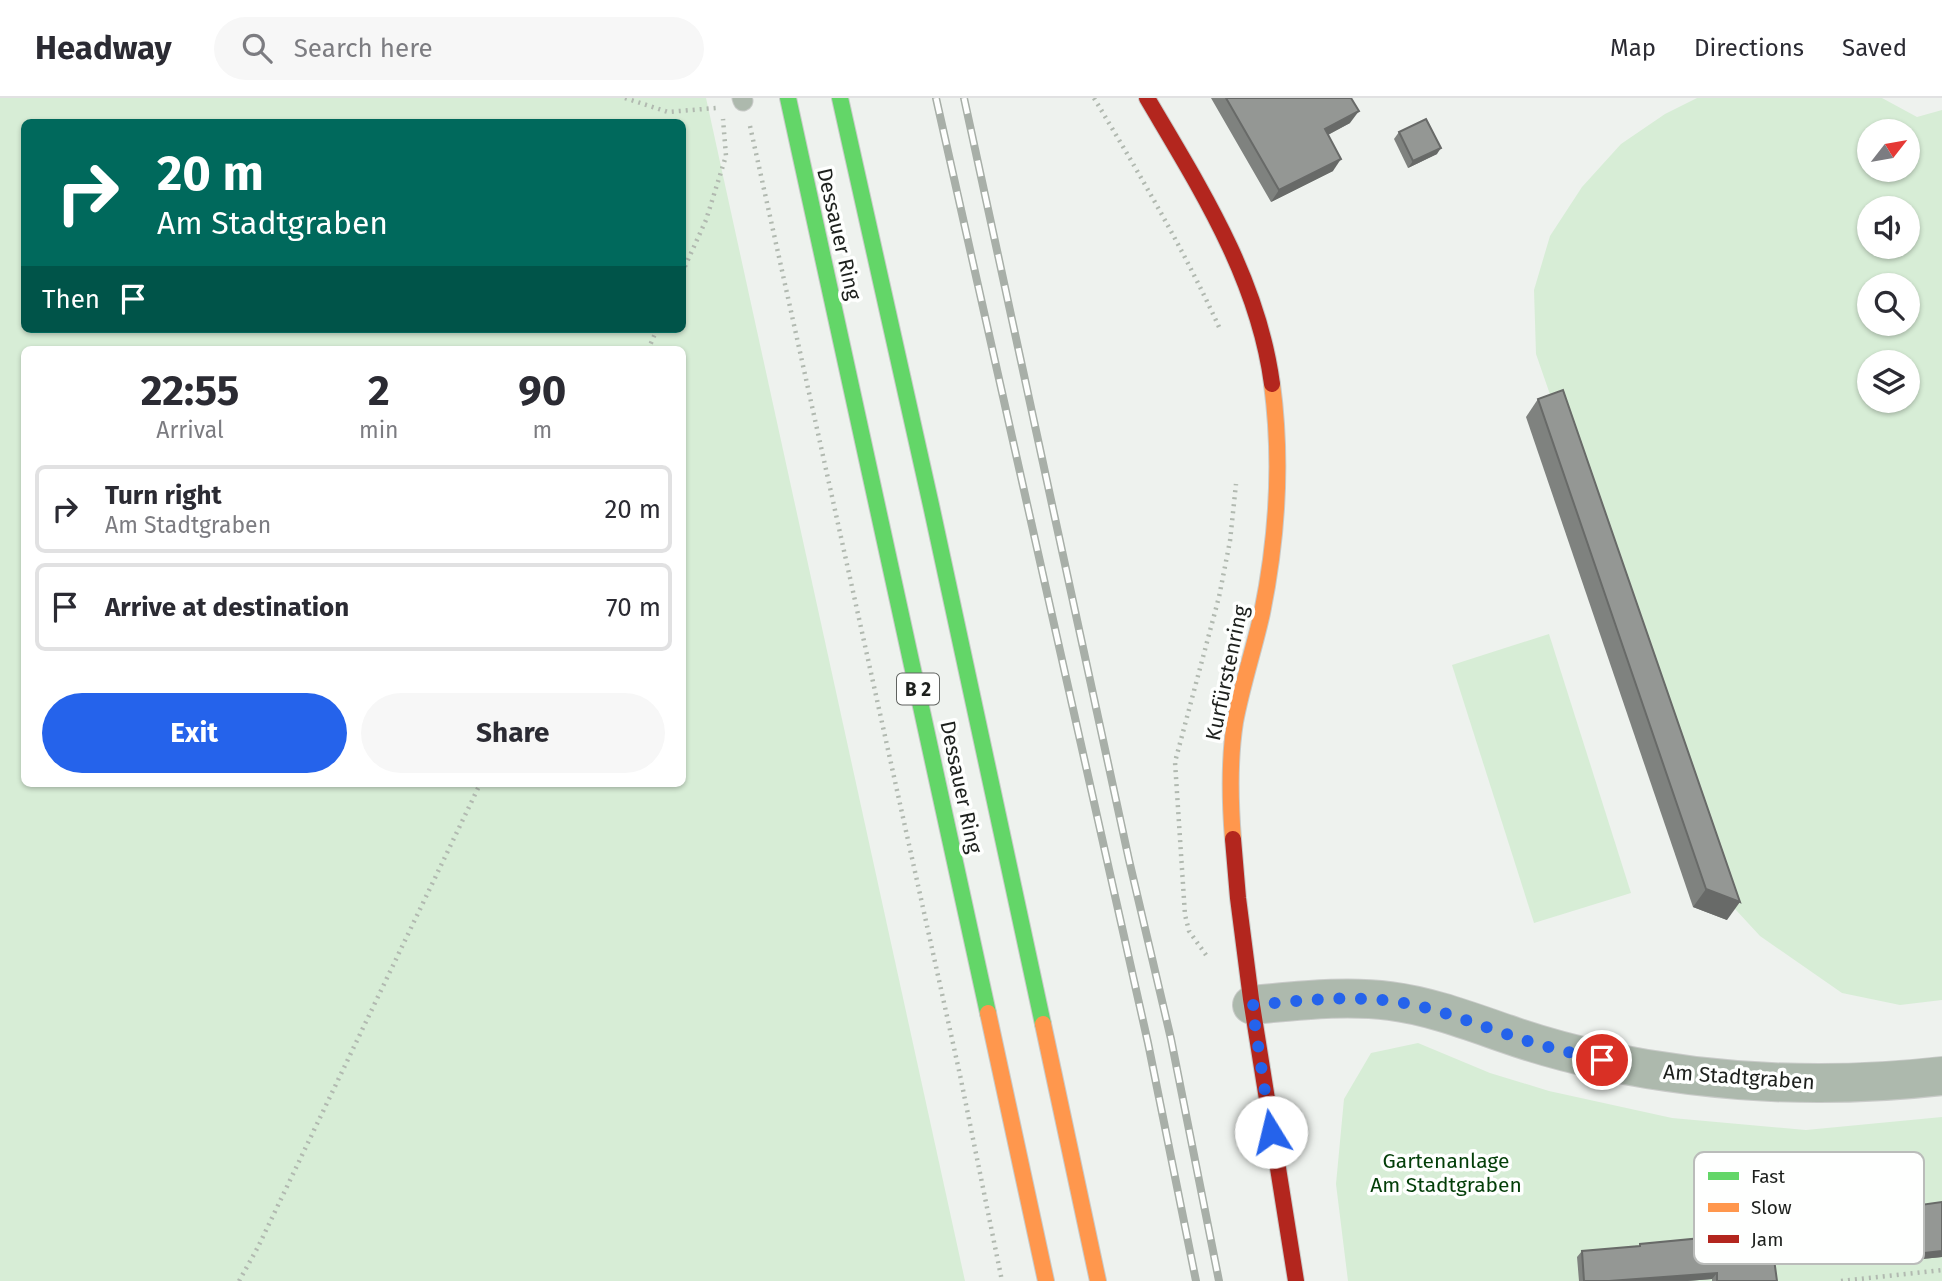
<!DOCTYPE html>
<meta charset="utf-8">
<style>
:root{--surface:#fff;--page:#f7f7f7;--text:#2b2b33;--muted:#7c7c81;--line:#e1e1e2;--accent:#2563eb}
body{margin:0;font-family:"Fira Sans",sans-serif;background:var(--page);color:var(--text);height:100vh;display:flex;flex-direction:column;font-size:26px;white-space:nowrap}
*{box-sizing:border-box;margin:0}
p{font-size:23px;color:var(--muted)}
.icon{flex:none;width:38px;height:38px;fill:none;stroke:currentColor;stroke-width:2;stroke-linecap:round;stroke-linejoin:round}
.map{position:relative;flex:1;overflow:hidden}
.drawer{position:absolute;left:21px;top:248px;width:665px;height:441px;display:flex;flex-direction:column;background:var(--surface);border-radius:10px;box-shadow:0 2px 5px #0004}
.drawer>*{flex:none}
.hud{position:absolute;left:21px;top:21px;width:665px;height:214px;border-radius:10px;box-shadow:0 2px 5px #0004;background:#00695c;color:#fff;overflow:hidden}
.needle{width:46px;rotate:59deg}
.buttons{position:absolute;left:1857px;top:21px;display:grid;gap:14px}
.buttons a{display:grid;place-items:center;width:63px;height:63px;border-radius:50%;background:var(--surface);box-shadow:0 2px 5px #0004;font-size:35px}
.pin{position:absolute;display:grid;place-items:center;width:60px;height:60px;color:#fff;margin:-30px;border:4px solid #fff;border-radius:50%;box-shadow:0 2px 7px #0007}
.me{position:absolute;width:77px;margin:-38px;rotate:351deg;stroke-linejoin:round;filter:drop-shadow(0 0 5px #0008)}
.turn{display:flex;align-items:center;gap:24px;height:147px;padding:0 21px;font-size:32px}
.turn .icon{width:91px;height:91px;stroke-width:2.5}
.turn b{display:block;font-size:49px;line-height:60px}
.then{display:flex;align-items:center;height:66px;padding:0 21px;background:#0003;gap:14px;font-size:26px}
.eta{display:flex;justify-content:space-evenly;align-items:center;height:119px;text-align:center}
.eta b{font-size:42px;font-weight:700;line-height:49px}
.action{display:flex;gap:14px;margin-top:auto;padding:14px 21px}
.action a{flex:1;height:80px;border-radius:42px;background:var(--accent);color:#fff;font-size:28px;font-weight:700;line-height:80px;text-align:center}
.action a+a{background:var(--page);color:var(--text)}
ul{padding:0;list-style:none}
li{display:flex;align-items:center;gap:21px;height:88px;margin:0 14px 10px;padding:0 7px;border:4px solid var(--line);border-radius:10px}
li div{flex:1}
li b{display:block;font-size:26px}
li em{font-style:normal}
header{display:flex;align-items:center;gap:42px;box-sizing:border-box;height:98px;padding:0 35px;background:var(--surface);border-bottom:2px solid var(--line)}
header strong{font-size:33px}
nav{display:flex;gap:38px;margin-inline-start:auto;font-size:24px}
.search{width:490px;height:63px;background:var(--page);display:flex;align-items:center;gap:18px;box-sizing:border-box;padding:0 24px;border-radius:38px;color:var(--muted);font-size:26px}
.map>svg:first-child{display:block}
.green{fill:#d7edd6;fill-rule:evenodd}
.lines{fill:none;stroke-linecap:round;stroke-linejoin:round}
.lane-casing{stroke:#c9cbc9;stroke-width:21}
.street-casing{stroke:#c9cbc9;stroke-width:40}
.fast-casing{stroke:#c9cbc9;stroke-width:18}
.slow-casing{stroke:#c9cbc9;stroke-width:18}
.jam-casing{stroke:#c9cbc9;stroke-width:18}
.path{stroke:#b1b9b0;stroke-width:4.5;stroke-dasharray:2 5;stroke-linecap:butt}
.lane{stroke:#adb9ad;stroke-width:19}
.street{stroke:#adb9ad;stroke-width:38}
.fast{stroke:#63d668;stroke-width:16}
.slow{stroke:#ff974d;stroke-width:16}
.jam{stroke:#b3261e;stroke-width:16}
.rail-casing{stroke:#a8afa8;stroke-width:8}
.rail{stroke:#fefffe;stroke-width:5;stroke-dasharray:16;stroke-linecap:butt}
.wall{fill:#7f827f}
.shaded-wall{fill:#686a68}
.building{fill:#949794;stroke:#686a68;stroke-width:2}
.route{stroke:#2563eb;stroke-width:12;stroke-dasharray:0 21.6}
.labels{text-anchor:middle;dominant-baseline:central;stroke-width:7;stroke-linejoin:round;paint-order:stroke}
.shield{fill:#fefffe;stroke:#606360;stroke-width:2}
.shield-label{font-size:19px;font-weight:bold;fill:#1d201d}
.street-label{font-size:21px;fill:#1d201d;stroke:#fefffe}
.park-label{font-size:21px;fill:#033e08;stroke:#fefffe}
.key{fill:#fefffe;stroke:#babcba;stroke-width:2}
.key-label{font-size:19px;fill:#1d201d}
</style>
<header>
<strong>Headway</strong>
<div class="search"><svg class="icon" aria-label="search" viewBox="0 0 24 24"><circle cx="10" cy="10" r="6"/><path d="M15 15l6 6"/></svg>Search here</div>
<nav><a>Map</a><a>Directions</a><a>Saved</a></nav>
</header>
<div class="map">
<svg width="1942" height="1183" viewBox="0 0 1942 1183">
<rect width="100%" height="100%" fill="#eef2ee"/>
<!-- green -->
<g class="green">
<path d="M 0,0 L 706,0 L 965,1183 L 0,1183 ZM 682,24 L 682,231 L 24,231 L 24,24 ZM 682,252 L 682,686 L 24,686 L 24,252 Z"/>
<path d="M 1697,0 L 1882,0 L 1917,19 L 1942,12 L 1942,902 L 1900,907 L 1842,895 L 1760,838 L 1724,799 L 1536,256 L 1534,192 L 1550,138 L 1582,89 L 1621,46 L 1665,16 ZM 1869,33 L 1908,33 L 1908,72 L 1869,72 ZM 1869,110 L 1908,110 L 1908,149 L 1869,149 ZM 1869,187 L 1908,187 L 1908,226 L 1869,226 ZM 1869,264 L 1908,264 L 1908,303 L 1869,303 Z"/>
<path d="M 1549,536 L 1631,795 L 1534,825 L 1452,567 Z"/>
<path d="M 1418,945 L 1490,975 L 1549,993 L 1672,1020 L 1806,1032 L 1942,1019 L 1942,1183 L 1348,1183 L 1336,1086 L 1344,1001 L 1371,955 Z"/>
</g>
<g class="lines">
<defs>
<path id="lane" d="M 742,0 L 743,3"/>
<path id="street" d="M 1252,907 C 1298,903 1344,897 1390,903 C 1430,908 1469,923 1507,936 C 1538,947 1571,956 1604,963 C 1715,986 1829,991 1942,978"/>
<g id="fast">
<path d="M 788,0 L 988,915"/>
<path d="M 840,0 L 931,407 L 1043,926"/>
</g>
<g id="slow">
<path d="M 1233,741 C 1230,703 1229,662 1235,624 C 1242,587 1254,551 1262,515 C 1277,441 1282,361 1272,286"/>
<path d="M 988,915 L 1046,1183"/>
<path d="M 1043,926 L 1098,1183"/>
</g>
<g id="jam">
<path d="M 1147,0 C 1200,90 1258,180 1272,286"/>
<path d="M 1233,741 L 1238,800 L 1251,901 L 1296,1183"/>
</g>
</defs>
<!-- lane casing -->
<use href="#lane" class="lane-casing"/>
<!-- street casing -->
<use href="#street" class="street-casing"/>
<!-- fast casing -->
<use href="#fast" class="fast-casing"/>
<!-- slow casing -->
<use href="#slow" class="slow-casing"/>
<!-- jam casing -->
<use href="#jam" class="jam-casing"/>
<!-- path -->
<g class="path">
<path d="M 625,0 L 668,14 L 716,10"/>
<path d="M 1094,0 C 1139,75 1183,150 1219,229"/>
<path d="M 750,28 L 960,977 L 1002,1183"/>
<path d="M 682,175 L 706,122 L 726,58 L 723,21"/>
<path d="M 648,252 L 657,231"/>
<path d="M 1206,857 L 1189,833 L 1185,817 L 1175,664 L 1219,499 L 1230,443 L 1236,386"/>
<path d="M 239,1183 L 258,1149 L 480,686"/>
<path d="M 1841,1183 L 1942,1172"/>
</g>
<!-- lane -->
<use href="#lane" class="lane"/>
<!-- street -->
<use href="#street" class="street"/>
<!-- fast -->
<use href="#fast" class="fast"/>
<!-- slow -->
<use href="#slow" class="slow"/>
<!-- jam -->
<use href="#jam" class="jam"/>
<defs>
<g id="rail">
<path d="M 936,0 L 1148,945 L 1196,1183"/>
<path d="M 964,0 L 1129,762 L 1171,941 L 1219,1183"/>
</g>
</defs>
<!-- rail casing -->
<use href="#rail" class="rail-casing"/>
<!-- rail -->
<use href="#rail" class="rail"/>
</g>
<!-- wall -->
<g class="wall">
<path d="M 1211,0 L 1351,0 L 1350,25 L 1328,37 L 1333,73 L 1271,104 Z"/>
<path d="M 1399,34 L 1437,56 L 1408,70 L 1394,41 Z"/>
<path d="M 1538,301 L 1727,822 L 1693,809 L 1526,319 Z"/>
<path d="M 1913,1108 L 1942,1159 L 1902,1163 L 1899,1135 L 1908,1121 L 1910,1121 L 1909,1114 Z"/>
<path d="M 1742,1127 L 1777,1183 L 1712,1183 L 1712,1181 L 1687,1183 L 1579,1183 L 1577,1159 L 1582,1153 L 1639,1148 L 1640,1146 L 1738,1136 L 1738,1133 Z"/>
</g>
<!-- shaded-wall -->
<g class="shaded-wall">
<path d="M 1359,13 L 1350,25 L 1316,43 L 1325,31 Z"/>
<path d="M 1441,50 L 1437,56 L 1408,70 L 1413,63 Z"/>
<path d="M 1341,61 L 1333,73 L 1271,104 L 1279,92 Z"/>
<path d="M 1706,791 L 1740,804 L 1727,822 L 1693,809 Z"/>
<path d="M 1942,1153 L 1942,1159 L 1902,1163 L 1906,1157 Z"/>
<path d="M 1717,1175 L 1712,1181 L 1687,1183 L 1609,1183 Z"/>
</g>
<!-- building -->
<g class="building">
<path d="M 1226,0 L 1351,0 L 1359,13 L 1325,31 L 1341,61 L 1279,92 Z"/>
<path d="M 1426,21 L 1441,50 L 1413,63 L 1399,34 Z"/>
<path d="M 1563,292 L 1740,804 L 1706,791 L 1538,301 Z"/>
<path d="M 1942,1104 L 1942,1153 L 1906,1157 L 1903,1129 L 1908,1128 L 1908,1121 L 1915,1120 L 1913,1108 Z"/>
<path d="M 1769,1124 L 1777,1183 L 1717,1183 L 1717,1175 L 1609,1183 L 1584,1183 L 1582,1153 L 1640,1148 L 1640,1146 L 1743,1136 L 1742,1127 Z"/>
</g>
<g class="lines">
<!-- route -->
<path class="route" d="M 1271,1034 L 1252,907 C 1298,903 1345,897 1391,903 C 1432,908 1470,924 1509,937 C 1539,947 1570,955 1602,962"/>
</g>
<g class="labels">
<!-- shield labels -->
<rect class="shield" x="897" y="575.5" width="42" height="31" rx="5"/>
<g class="shield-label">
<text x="918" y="591">B 2</text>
</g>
<!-- street labels -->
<g class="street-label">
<text transform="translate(839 136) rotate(77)">Dessauer Ring</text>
<text transform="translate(1227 575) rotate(-78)">Kurfürstenring</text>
<text transform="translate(961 689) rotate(78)">Dessauer Ring</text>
<text transform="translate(1739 979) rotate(4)">Am Stadtgraben</text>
</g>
<!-- park labels -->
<g class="park-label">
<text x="1446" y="1063">Gartenanlage<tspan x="1446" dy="24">Am Stadtgraben</tspan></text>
</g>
</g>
<!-- legend -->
<rect x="1694" y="1054" width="230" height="112" rx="10" class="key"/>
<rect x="1708" y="1074" width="31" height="8" fill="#63d668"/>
<rect x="1708" y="1105" width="31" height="9" fill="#ff974d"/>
<rect x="1708" y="1137" width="31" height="8" fill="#b3261e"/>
<g class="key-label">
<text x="1751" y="1085">Fast</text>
<text x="1751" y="1116">Slow</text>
<text x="1751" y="1148">Jam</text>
</g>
</svg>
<div class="buttons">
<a><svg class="needle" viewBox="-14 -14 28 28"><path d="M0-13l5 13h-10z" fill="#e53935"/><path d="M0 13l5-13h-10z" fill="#7c7c81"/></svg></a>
<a><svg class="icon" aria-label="sound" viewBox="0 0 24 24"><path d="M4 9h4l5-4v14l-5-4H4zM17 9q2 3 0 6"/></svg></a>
<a><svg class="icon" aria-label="search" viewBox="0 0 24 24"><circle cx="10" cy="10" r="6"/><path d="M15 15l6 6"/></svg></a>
<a><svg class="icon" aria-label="layers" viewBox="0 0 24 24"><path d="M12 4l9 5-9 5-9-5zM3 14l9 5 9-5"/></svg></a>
</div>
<div class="pin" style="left:1602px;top:962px;background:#d93025"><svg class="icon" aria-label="arrive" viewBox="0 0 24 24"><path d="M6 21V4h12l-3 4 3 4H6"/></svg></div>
<svg class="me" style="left:1271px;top:1034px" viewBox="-20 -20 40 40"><circle r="19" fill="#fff"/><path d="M0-13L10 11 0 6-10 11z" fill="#2563eb"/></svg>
<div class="hud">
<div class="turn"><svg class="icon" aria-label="right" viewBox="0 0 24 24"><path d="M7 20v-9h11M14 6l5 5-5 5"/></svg><div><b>20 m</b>Am Stadtgraben</div></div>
<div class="then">Then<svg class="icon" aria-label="arrive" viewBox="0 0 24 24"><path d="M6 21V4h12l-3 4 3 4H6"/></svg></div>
</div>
<section class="drawer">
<div class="eta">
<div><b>22:55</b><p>Arrival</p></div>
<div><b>2</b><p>min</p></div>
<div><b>90</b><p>m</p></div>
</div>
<ul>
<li><svg class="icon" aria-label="right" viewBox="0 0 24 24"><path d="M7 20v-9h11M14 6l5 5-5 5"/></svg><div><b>Turn right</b><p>Am Stadtgraben</p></div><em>20 m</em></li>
<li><svg class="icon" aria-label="arrive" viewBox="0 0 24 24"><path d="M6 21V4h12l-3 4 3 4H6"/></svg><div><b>Arrive at destination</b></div><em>70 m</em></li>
</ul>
<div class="action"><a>Exit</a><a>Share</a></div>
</section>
</div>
